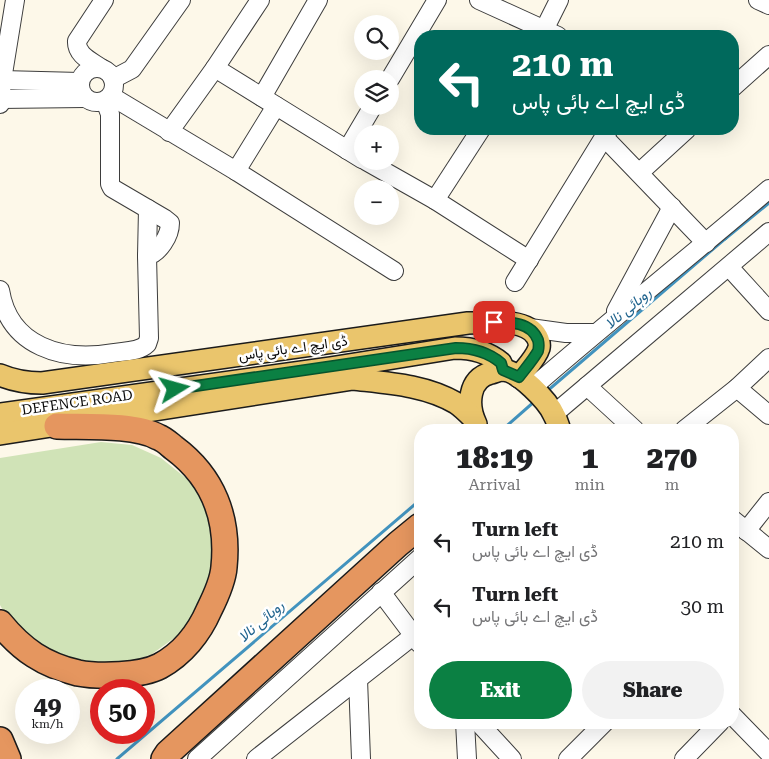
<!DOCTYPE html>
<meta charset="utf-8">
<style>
:root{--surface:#fff;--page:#f2f2f2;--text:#202124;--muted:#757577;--accent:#0b8043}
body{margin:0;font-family:"Roboto Serif",Vazirmatn,serif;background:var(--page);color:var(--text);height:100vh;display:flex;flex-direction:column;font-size:19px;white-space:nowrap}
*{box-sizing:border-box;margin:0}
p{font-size:16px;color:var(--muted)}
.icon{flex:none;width:28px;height:28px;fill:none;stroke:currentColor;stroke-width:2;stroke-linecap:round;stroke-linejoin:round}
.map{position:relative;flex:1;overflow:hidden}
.side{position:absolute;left:414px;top:424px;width:325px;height:305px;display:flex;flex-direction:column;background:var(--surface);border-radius:20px;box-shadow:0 5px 20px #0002}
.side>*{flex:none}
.guide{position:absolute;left:414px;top:30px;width:325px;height:105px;border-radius:20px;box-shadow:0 5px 20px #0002;background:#00695c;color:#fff;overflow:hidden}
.fabs{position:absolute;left:354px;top:15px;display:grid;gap:10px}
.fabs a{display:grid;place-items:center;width:45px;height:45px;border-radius:50%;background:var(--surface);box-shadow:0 5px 20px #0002;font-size:25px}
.speed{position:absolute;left:15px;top:679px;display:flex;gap:10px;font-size:25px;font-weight:700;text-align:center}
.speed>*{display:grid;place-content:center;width:65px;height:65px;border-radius:50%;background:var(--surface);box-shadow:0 5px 20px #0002;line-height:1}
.speed small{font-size:12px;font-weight:400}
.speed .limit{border:8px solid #d22;background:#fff;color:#111}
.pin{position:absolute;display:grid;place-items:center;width:42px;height:42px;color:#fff;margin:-21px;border-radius:10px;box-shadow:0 2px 8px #0006}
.me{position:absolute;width:55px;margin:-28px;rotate:82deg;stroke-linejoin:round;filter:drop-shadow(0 0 4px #0008)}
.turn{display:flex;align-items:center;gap:18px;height:105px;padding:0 15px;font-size:22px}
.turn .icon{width:65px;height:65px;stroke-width:2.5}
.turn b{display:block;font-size:35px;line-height:42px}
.eta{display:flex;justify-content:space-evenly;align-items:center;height:85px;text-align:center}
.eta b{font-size:30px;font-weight:800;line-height:35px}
.cta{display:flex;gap:10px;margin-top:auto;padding:10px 15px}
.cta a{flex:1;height:58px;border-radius:30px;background:var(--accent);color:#fff;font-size:20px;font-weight:800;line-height:58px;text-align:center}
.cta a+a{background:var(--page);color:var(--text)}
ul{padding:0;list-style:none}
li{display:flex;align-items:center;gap:15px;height:65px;padding:0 15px}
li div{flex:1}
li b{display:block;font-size:19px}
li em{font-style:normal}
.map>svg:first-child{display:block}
.green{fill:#d0e3b7}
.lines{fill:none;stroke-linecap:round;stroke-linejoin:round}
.stream{stroke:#4293be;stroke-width:3}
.minor-casing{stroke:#3d3d3d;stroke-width:20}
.major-casing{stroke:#1b1b1b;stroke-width:24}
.highway-casing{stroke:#1b1b1b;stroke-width:28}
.minor{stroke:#fff;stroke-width:18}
.major{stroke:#eac56c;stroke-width:21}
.highway{stroke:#e5965f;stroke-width:25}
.route-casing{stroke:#07532c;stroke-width:12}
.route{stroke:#0b8043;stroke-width:9}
.labels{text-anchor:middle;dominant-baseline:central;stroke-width:5;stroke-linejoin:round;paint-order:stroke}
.street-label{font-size:14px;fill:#0a0a0a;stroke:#fff}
.water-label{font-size:15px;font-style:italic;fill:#21648e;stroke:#fff}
</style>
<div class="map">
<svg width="769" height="759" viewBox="0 0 769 759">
<rect width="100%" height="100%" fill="#fdf8e9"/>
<!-- green -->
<path class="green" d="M 101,442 L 132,445 L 161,458 L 192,483 L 212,521 L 215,564 L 203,600 L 181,633 L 152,654 L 123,665 L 61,660 L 29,641 L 8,619 L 0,605 L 0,458 Z"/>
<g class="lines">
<!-- stream -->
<g class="stream">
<path d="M 725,239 L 769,203"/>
<path d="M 546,392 L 726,238"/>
<path d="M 502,430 L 535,401"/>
<path d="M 117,759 L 420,500"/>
</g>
<defs>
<g id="minor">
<path d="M 260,0 L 215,68 L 362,159"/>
<path d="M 479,0 L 558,36"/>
<path d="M 758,0 L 769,5"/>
<path d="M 541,36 L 559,0"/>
<circle cx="97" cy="85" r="17"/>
<path d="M 101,68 C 91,61 76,55 77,41 L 104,0"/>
<path d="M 113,79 L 132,69 L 181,0"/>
<path d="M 390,79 L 437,0"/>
<path d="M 2,80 L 80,82"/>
<path d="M 732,88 L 769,55"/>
<path d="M 111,96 L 236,171"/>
<path d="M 262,97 L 318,0"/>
<path d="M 0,99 L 85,98"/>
<path d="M 0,104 L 2,80 L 15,0"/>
<path d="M 276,106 L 236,171 L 394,271"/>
<path d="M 169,132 L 215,68"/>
<path d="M 604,137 L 706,243"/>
<path d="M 347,150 L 373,106"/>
<path d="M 366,161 L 435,200 L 529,260"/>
<path d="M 640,172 L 687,129"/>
<path d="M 435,200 L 481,129"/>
<path d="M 147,256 L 148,209"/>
<path d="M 729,267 L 769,311"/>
<path d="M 515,282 L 609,129"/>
<path d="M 0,290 C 9,347 63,362 113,353 C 124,351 139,352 147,344 L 149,338 L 147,256 C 159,253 170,236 170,223 L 165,219 L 112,188 L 110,184 L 110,114 L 105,101"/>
<path d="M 616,311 L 672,207"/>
<path d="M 530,328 L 566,333 L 595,333"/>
<path d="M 587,386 L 635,430"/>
<path d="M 532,388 C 610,320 691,256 769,189"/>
<path d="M 737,388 L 769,415"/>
<path d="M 554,414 L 769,232"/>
<path d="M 684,430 L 737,388 L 769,358"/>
<path d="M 732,519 L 769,549"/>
<path d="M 746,531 L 769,502"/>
<path d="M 381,592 L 420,644"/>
<path d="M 358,679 L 361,759"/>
<path d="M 732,715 L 769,753"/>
<path d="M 465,722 L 467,759"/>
<path d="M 478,722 L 512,759"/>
<path d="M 197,759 L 420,558"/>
<path d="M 256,759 L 413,636"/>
<path d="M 568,759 L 605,722"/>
<path d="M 684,759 L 720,722"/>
</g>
<g id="major">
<path d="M 0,375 C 14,381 26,383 42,383 L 468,323 C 487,323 526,317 537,337 C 539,341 540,344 539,348 C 536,358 525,369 519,377"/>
<path d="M 0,414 L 331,368 L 455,348 C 472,348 488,352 501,363 L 503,370"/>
<path d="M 476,424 C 467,406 468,378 491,373 C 495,372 499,370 503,370 C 519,371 548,401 554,415 C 557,420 558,425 560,430"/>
<path d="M 0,434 L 353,379 C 388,383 425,385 456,403 C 462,407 468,413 473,418"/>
</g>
<g id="highway">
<path d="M 0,623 C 22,650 44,665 78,673 C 99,677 141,676 160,666 C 182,654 199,633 209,610 C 215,598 223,581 224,567 C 229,518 213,477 174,448 C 169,444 164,439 158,437 C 135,424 85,427 57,426"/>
<path d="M 0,740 L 8,759"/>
<path d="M 164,759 L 168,753 L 398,544 L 420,526"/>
</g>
</defs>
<!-- minor casing -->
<use href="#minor" class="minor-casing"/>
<!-- major casing -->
<use href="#major" class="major-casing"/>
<!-- highway casing -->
<use href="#highway" class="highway-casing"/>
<!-- minor -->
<use href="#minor" class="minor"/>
<!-- major -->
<use href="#major" class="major"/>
<!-- highway -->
<use href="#highway" class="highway"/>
</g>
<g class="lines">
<defs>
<path id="route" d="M 175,389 L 456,348 C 472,348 488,352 501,363 L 503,370 L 519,377 C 525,369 533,360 538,351 C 539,347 539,344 538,340 C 531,322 510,322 494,322"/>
</defs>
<!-- route casing -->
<use href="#route" class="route-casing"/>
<!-- route -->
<use href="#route" class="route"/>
</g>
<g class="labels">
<!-- street labels -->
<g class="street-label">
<text transform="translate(293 348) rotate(-8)">ڈی ایچ اے بائی پاس</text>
<text transform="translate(77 402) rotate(-8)">DEFENCE ROAD</text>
</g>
<!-- water labels -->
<g class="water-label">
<text transform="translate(628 308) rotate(-40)">روہائی نالا</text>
<text transform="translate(261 621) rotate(-41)">روہائی نالا</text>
</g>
</g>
</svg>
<div class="fabs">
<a><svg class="icon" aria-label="search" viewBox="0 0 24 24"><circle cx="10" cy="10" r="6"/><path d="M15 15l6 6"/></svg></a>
<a><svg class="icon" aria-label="layers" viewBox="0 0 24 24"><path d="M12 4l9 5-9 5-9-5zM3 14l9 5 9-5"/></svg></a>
<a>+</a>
<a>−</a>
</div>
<div class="speed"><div>49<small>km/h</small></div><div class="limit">50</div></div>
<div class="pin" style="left:494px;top:322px;background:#d93025"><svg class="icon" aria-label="arrive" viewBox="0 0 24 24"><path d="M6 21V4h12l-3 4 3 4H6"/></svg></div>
<svg class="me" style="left:175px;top:389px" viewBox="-20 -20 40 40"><path d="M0-17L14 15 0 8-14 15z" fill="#0b8043" stroke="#fff" stroke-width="4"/></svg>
<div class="guide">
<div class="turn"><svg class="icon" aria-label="left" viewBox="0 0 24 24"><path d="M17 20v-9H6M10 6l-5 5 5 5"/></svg><div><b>210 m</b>ڈی ایچ اے بائی پاس</div></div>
</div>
<section class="side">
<div class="eta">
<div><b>18:19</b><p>Arrival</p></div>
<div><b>1</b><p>min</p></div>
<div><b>270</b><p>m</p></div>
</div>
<ul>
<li><svg class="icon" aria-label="left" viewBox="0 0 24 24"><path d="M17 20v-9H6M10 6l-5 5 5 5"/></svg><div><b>Turn left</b><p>ڈی ایچ اے بائی پاس</p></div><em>210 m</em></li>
<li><svg class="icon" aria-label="left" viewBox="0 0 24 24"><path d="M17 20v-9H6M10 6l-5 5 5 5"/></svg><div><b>Turn left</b><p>ڈی ایچ اے بائی پاس</p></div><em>30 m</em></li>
</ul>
<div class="cta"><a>Exit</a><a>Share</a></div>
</section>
</div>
